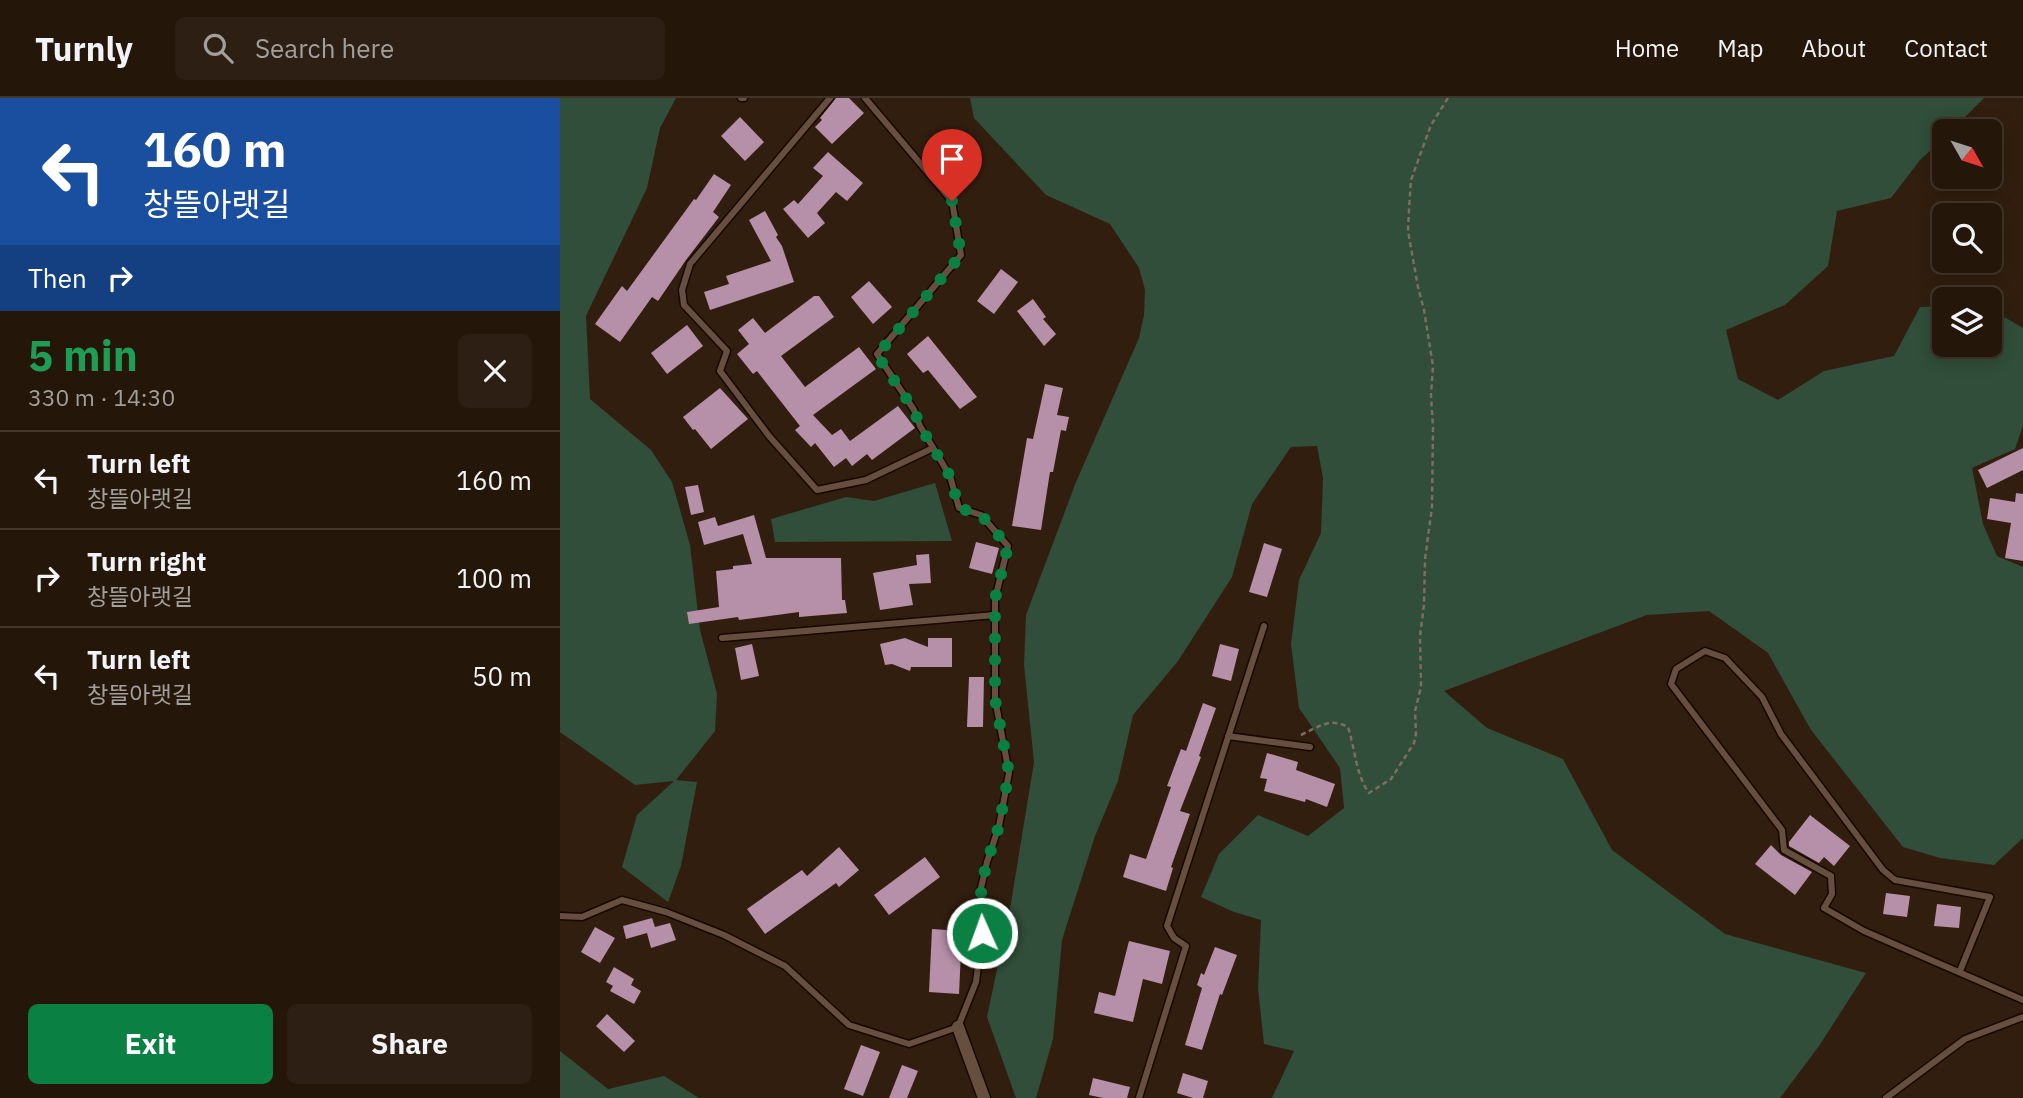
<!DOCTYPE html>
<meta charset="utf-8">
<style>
:root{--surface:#25160a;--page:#2d1f13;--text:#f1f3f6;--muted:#a39f9c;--line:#42352b;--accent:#0b8043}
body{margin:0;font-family:"IBM Plex Sans","Noto Sans KR",sans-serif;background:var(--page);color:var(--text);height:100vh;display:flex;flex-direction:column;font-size:26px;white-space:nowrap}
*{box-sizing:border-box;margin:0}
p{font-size:23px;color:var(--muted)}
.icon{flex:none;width:38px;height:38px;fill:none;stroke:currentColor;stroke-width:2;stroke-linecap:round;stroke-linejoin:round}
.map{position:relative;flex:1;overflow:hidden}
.drawer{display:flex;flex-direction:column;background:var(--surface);width:560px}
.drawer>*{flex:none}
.top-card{background:#1a4fa0;color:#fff;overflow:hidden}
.needle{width:46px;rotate:129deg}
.controls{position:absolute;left:1372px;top:21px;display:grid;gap:14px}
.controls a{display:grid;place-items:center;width:70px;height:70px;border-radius:10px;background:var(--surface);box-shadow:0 4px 18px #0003,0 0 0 2px var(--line);font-size:35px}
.pin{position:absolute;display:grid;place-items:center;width:60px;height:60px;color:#fff;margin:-72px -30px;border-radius:50% 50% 50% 0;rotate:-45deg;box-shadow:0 0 7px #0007}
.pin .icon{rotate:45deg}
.me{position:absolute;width:77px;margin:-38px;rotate:358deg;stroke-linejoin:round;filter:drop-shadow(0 0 5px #0008)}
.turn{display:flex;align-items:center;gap:24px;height:147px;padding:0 28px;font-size:32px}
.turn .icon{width:91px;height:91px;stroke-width:2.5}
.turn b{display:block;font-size:49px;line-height:60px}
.then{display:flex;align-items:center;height:66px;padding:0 28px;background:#0003;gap:14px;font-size:26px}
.round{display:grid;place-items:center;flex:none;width:74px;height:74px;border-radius:10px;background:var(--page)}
.head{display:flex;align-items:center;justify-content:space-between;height:119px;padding:0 28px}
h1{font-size:42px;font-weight:700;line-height:52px;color:#1e9e55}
.cta{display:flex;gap:14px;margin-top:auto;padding:14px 28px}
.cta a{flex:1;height:80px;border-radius:10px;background:var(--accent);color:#fff;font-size:28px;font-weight:700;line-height:80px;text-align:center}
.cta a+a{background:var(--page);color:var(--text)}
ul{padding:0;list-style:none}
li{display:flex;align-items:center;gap:21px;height:98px;padding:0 28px;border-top:2px solid var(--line)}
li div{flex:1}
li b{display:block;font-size:26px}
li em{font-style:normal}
header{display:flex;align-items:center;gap:42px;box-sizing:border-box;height:98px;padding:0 35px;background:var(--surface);border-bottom:2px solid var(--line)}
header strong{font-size:33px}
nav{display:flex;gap:38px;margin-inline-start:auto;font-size:24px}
.search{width:490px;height:63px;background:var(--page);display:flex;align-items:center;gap:18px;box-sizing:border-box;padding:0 24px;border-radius:10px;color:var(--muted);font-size:26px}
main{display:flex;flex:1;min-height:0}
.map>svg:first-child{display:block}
.green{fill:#304e39}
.building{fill:#b68fa9}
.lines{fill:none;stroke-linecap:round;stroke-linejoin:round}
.lane-casing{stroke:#180700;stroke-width:9}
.street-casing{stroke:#180700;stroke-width:15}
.path{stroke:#7e6d60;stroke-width:2.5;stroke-dasharray:5 3.5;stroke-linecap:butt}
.lane{stroke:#664f3f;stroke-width:6}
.street{stroke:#664f3f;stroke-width:12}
.route{stroke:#0b8043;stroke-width:12;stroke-dasharray:0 21.6}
</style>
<header>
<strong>Turnly</strong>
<div class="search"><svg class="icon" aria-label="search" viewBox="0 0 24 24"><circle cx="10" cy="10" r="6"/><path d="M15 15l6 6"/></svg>Search here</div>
<nav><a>Home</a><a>Map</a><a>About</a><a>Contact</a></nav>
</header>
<main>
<section class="drawer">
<div class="top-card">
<div class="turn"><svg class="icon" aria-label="left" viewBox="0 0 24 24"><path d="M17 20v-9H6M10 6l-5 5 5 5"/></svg><div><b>160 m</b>창뜰아랫길</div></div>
<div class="then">Then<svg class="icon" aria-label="right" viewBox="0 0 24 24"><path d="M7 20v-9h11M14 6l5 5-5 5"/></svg></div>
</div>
<div class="head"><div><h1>5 min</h1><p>330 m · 14:30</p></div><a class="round"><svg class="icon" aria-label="close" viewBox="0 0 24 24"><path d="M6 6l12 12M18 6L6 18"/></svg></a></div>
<ul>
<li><svg class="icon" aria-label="left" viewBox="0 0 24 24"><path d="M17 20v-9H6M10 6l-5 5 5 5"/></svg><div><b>Turn left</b><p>창뜰아랫길</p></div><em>160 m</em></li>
<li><svg class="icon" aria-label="right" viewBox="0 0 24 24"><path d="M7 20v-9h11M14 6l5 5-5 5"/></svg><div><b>Turn right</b><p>창뜰아랫길</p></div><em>100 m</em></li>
<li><svg class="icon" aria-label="left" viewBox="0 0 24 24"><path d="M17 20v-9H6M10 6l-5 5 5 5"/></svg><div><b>Turn left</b><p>창뜰아랫길</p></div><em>50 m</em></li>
</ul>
<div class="cta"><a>Exit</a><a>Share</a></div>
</section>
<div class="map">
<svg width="1463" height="1000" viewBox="0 0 1463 1000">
<rect width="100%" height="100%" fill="#311e0e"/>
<!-- green -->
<g class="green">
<path d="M 0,0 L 116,0 L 100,30 L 87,90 L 26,218 L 30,301 L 91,352 L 112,384 L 130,447 L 140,532 L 157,596 L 155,633 L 116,682 L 137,684 L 121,768 L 108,804 L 62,769 L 77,717 L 114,683 L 75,687 L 0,634 Z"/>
<path d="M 410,0 L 1424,0 L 1391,33 L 1384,33 L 1384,40 L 1360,62 L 1331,100 L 1277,113 L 1268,168 L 1225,207 L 1166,232 L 1178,281 L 1218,302 L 1264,273 L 1334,258 L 1360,209 L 1384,208 L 1384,247 L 1430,247 L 1430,215 L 1446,220 L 1463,230 L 1463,328 L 1455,351 L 1412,370 L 1423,426 L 1437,458 L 1463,469 L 1463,740 L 1434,767 L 1380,760 L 1343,749 L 1251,632 L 1208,555 L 1149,513 L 1087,517 L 884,593 L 927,630 L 1003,661 L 1052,752 L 1165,836 L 1306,875 L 1259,948 L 1220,1000 L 712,1000 L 734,953 L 704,946 L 698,890 L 701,822 L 674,814 L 641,799 L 659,756 L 698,717 L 748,738 L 784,710 L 780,670 L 739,610 L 731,546 L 739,482 L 761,435 L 763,380 L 757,348 L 731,349 L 692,406 L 672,479 L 618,563 L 573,617 L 558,683 L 535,738 L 502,842 L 493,941 L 476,1000 L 456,1000 L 427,919 L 451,805 L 474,664 L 464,567 L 466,517 L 516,384 L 579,240 L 584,217 L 585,192 L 579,170 L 550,126 L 486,97 L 414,20 Z"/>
<path d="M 375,385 L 392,443 L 215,444 L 211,421 L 286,399 L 314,403 Z"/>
<path d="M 0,953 L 48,991 L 104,978 L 139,1000 L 0,1000 Z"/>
</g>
<!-- building -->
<g class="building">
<path d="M 276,0 L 289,0 L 304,15 L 272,46 L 255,29 L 262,22 L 260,20 Z"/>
<path d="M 180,19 L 204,44 L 185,63 L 161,38 Z"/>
<path d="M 268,54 L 303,85 L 287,103 L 276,94 L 257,115 L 265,125 L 248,140 L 223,111 L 234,102 L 238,106 L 263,78 L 253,70 Z"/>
<path d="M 154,76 L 171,87 L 153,114 L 159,119 L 126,162 L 98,203 L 92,199 L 60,244 L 35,226 L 62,188 L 67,193 L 134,101 L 136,102 Z"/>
<path d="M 205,113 L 218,137 L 216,139 L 222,148 L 234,184 L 150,212 L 144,194 L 169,186 L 166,178 L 211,163 L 189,122 Z"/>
<path d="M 441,171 L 458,184 L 434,216 L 417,203 Z"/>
<path d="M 309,183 L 332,209 L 313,226 L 291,199 Z"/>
<path d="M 254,198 L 259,198 L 274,219 L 221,258 L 245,289 L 299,249 L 316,271 L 253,317 L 272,337 L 281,331 L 290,343 L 338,308 L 355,330 L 312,362 L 307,356 L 292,368 L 286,360 L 274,369 L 255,345 L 251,349 L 235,332 L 240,328 L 197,273 L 193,276 L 177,256 L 189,246 L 178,232 L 193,220 L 205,235 Z"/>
<path d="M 473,201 L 486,219 L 483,221 L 496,236 L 484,248 L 457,213 Z"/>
<path d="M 127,227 L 143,248 L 107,276 L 91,255 Z"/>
<path d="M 368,238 L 417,299 L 400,311 L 368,272 L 363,275 L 347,256 Z"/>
<path d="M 485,286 L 503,290 L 497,317 L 509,319 L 506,333 L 501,332 L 493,374 L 490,374 L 481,432 L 452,428 L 467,340 L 473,341 Z"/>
<path d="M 160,290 L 188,321 L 151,351 L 135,331 L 133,332 L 123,319 Z"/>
<path d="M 1463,350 L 1463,372 L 1427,390 L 1418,372 Z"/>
<path d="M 138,387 L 144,414 L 131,417 L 125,389 Z"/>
<path d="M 1456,395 L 1463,396 L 1463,463 L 1445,460 L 1451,425 L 1427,421 L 1430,400 L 1455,404 Z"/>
<path d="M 194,417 L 206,460 L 281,460 L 282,502 L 285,502 L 287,515 L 239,519 L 239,514 L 179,522 L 178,519 L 129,526 L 127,514 L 159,509 L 156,473 L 173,471 L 173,468 L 192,466 L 183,436 L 144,447 L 138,424 L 155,419 L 158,428 Z"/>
<path d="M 416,444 L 439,450 L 432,476 L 409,470 Z"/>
<path d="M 704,445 L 722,451 L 707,499 L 689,494 Z"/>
<path d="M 369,456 L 371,485 L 349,486 L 353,507 L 320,512 L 313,475 L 357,467 L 356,457 Z"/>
<path d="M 345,540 L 368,549 L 368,540 L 392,540 L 392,569 L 351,569 L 350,573 L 332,566 L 325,567 L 320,546 Z"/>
<path d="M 192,546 L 199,578 L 181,582 L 175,550 Z"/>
<path d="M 660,546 L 679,551 L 671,583 L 652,578 Z"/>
<path d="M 409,579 L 424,579 L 423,629 L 407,629 Z"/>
<path d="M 643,605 L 656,610 L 639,658 L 641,659 L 620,713 L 630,716 L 611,769 L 613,770 L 606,793 L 563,779 L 570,756 L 586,761 L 611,689 L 607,688 L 621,651 L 626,653 Z"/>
<path d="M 707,655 L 738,664 L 736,672 L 775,686 L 767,709 L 746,701 L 745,704 L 704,693 L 707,681 L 700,680 Z"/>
<path d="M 1250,717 L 1290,748 L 1274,768 L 1264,759 L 1259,765 L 1229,748 L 1229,744 Z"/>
<path d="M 1211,747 L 1221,757 L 1252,774 L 1235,797 L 1195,766 Z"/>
<path d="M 279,749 L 299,772 L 279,789 L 276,785 L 205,836 L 187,811 L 242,772 L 247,778 Z"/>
<path d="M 365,759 L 380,779 L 329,817 L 314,797 Z"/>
<path d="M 1326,795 L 1350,798 L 1347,819 L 1323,816 Z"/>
<path d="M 1377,806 L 1401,809 L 1399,830 L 1374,828 Z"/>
<path d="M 92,820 L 95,829 L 110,825 L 116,842 L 91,850 L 87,835 L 66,841 L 63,828 Z"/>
<path d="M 35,829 L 55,840 L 40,865 L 21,854 Z"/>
<path d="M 372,831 L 402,833 L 399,896 L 369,894 Z"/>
<path d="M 569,843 L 610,853 L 602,886 L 583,881 L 573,924 L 534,915 L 539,894 L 555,898 Z"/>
<path d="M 655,849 L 677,857 L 662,897 L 660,896 L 642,952 L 625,947 L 642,890 L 637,887 L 641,875 L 644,877 Z"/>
<path d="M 54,869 L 74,881 L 71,887 L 81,893 L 74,906 L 50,893 L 53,888 L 46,884 Z"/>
<path d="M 47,916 L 75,943 L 64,954 L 36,928 Z"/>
<path d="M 301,947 L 320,954 L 303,998 L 284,991 Z"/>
<path d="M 342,967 L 358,973 L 347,1000 L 329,1000 Z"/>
<path d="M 623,975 L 648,983 L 643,1000 L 633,1000 L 617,995 Z"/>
<path d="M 533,980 L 570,989 L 567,1000 L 543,1000 L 529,997 Z"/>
</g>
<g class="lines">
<defs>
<g id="lane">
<path d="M 181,0 L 184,0"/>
<path d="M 270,0 L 130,166 L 122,192 L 124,207 L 167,253 L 160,273 L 209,338 L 257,392 L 306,382 L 373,350"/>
<path d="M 162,540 L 435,517"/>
<path d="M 668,638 L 750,649"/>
<path d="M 0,818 L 22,819 L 62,802 L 106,814 L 164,837 L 225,868 L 289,927 L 349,946 L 398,929 L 416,884 L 422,835 L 421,790 L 427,764 L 439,728 L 449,675 L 435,601 L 435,501 L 448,448 L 421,417 L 399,410 L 390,378 L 360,328 L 354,312 L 317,256 L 401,157 L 392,103 L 305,0"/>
<path d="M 1400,873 L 1430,799 L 1335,782 L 1323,772 L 1221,636 L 1202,599 L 1165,560 L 1145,553 L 1116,571 L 1111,586 L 1222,732 L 1224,752 L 1271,778 L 1272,796 L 1264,810 L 1304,833 L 1463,902"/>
<path d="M 579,1000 L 626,848 L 614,840 L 607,828 L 704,528"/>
<path d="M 1326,1000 L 1405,941 L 1463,919"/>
</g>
<path id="street" d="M 398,929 L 424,1000"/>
</defs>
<!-- lane casing -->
<use href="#lane" class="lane-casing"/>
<!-- street casing -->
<use href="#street" class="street-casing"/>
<!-- path -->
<path class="path" d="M 741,637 C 758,629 770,619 788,629 C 795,651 796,677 809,695 L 831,681 L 854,645 L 856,636 L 855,613 L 861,589 L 860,538 L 864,507 L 865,461 L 872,409 L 873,330 L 871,297 L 873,268 L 864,212 L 858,189 L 848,133 L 849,111 L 851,82 L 856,68 L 871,27 L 888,0"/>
<!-- lane -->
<use href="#lane" class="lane"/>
<!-- street -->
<use href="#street" class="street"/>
</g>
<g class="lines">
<!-- route -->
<path class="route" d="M 392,103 L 401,157 L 317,257 L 354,312 L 360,328 L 390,378 L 399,410 L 421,417 L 448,448 L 435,501 L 435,601 L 449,675 L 439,728 L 427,764 L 421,790 L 422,835"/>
</g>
</svg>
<div class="controls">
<a><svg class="needle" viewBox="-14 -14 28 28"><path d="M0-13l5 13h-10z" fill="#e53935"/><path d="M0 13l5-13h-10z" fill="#a39f9c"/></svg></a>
<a><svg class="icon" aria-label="search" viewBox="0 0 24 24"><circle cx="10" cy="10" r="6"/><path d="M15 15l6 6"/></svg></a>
<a><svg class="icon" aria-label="layers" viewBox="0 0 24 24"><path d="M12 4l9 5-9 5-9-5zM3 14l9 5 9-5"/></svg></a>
</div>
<div class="pin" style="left:392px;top:103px;background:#d93025"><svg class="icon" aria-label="arrive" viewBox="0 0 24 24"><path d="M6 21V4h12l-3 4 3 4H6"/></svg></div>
<svg class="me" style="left:422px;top:835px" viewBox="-20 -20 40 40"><circle r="17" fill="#0b8043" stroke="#fff" stroke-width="3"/><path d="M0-11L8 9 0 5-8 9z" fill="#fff"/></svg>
</div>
</main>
